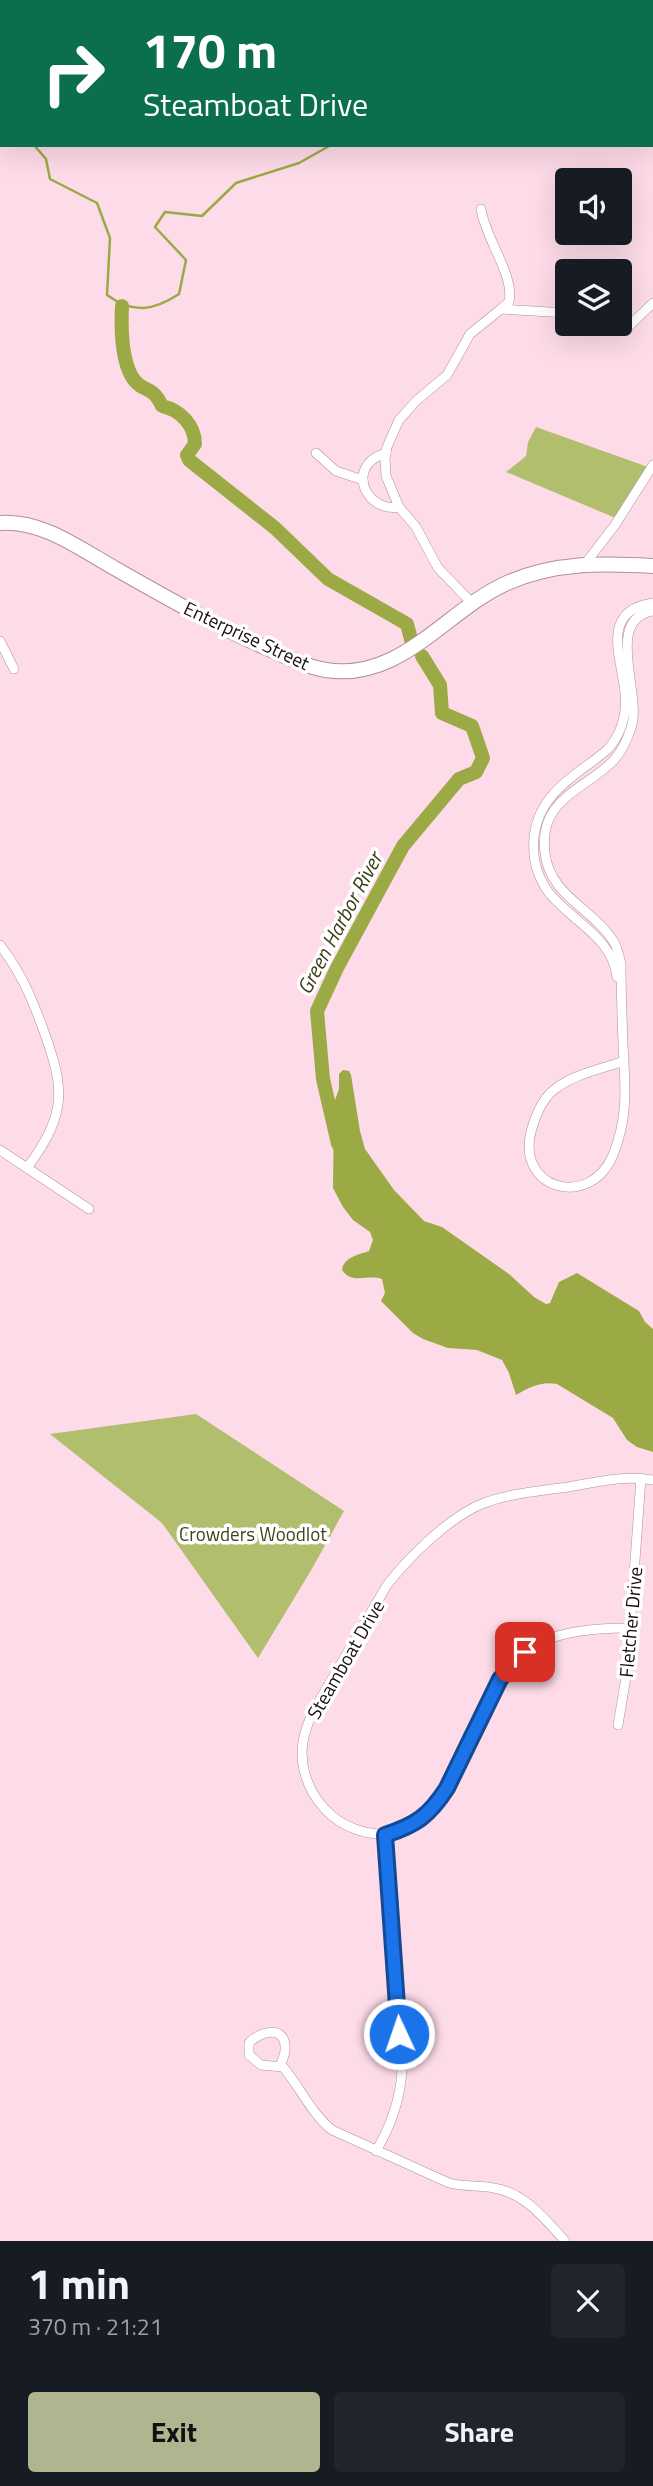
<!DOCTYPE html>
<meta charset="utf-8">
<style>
:root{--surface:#171b24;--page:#20242c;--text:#f1f3f6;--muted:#9ea1a6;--accent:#afb58e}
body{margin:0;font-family:"Titillium Web",sans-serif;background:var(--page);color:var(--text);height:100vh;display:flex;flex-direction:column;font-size:26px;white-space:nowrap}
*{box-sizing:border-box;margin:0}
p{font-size:23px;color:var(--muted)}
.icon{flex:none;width:38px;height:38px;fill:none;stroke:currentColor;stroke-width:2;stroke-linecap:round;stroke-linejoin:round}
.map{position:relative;height:2241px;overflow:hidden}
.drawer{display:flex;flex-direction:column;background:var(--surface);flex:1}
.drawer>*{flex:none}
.hud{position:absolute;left:0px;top:0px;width:654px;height:147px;box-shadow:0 7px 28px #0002;background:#0b6e4f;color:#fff;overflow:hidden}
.tools{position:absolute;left:555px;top:168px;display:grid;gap:14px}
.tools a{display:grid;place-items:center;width:77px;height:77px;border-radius:7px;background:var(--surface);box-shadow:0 7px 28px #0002;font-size:35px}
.pin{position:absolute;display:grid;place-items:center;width:60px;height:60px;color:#fff;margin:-30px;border-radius:14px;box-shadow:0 4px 10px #0006}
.me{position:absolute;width:77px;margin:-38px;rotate:357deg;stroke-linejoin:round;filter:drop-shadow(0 0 5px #0008)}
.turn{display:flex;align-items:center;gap:24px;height:147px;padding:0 28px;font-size:32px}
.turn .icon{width:91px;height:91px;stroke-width:2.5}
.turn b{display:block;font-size:49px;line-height:60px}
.round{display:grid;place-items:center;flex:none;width:74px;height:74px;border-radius:7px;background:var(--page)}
.head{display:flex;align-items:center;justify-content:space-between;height:119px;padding:0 28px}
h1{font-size:42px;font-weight:700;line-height:52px}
.button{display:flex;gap:14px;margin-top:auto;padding:14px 28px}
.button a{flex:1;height:80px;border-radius:7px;background:var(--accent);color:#111;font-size:28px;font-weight:700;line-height:80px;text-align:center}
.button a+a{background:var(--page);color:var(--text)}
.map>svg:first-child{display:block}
.green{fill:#b1be6e}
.water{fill:#9caa45}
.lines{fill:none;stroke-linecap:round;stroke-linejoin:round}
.stream{stroke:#9caa45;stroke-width:2.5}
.river{stroke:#9caa45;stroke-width:14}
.street-casing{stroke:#af909c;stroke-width:10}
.primary-casing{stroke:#af909c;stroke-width:16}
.street{stroke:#fff;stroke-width:9}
.primary{stroke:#fff;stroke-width:14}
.route-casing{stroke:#114b97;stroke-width:18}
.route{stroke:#1a73e8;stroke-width:12}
.labels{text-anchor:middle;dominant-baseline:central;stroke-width:7;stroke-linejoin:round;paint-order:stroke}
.street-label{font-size:19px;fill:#190e13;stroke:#fff}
.park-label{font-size:19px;fill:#3e451b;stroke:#fff}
.water-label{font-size:21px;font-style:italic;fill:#3b4117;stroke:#fff}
</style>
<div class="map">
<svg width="653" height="2241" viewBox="0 0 653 2241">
<rect width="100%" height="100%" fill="#fddbe8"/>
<!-- green -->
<g class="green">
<path d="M 536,427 L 648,467 L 618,519 L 506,472 L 526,456 L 528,442 Z"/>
<path d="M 196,1414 L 344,1511 L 313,1567 L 258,1658 L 162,1523 L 50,1434 Z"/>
</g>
<!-- water -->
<path class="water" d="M 343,1070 L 349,1071 L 351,1075 L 360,1131 L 365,1149 L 394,1190 L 424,1221 L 442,1227 L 509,1274 L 534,1297 L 546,1304 L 550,1303 L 559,1282 L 577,1273 L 639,1311 L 645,1322 L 653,1329 L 653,1452 L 637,1447 L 627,1440 L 613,1418 L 557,1384 C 542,1381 529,1387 516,1395 L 509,1373 L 502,1360 L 477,1350 L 448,1348 L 423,1339 L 413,1333 L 381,1301 L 385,1293 L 382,1279 C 368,1274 352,1285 342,1270 C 344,1257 358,1255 369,1251 L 373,1240 L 370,1232 L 353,1220 L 343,1207 L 333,1188 L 334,1103 L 339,1089 L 339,1074 Z"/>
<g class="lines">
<!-- stream -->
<g class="stream">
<path d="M 310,2 L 310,0"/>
<path d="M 0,105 L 2,107"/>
<path d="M 34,145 L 46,159 L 50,179 L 97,203 L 110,238 L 107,295 C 133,314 153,311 179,294 L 186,260 L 155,227 L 165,212 L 202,216 L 236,183 L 299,163 L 331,145"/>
</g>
<!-- river -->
<g class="river">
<path d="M 122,306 C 121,326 121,364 135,381 C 145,393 152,385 162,406 C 180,410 195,425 195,444 L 187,455 L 189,460 L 275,528 L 328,579 L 407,624 L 412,643"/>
<path d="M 338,1144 L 323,1079 L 317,1011 L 337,968 L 403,846 L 459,779 L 476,772 L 483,758 L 472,726 L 442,713 L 440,685 L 422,656"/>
</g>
<defs>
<g id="street">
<path d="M 635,0 L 636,2"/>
<path d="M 481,209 C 485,238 515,276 509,302 L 501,309 L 567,313"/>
<path d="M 612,324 L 627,328 L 653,303"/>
<path d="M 316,453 L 336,471 L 363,480"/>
<path d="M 386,453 C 381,455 375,457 371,461 C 351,479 371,512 399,507"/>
<path d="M 585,564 L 615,525 L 653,465"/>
<path d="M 473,604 L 438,568 L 416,527 L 399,507 L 386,476 L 385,459 L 387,447 L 399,420 L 416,401 L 447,375 L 470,334 L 501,309"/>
<path d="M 0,641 L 14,669"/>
<path d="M 0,945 C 20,971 31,996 42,1026 C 65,1089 68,1112 27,1168"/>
<path d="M 617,977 C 614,950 595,935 575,918 C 565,909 552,899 545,887 C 528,860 530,822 551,797 C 566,778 590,765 608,749 C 622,733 627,714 625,693 C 622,658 599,611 653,603"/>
<path d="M 624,1061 C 601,1069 574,1074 555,1089 C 543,1098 537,1112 533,1125 C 511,1189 590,1211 613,1155 C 629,1116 625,1084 623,1044 C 622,1017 621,990 621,964 C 619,957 618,950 615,944 C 595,909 550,897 545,853 C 538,799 583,791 613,761 C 622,752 627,740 631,728 C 643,695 603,619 653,611"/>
<path d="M 0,1150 L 89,1209"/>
<path d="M 630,1628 C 592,1628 544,1631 515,1660 C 466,1708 451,1864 355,1829 C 332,1821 313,1800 306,1777 C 298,1753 303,1732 314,1710 L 387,1585 C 409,1557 450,1516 484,1503 C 511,1493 540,1491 568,1487 C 597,1482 624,1475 653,1480"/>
<path d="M 618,1725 L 627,1671 L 641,1478"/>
<path d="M 280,2066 C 282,2061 285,2055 285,2050 C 287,2025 261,2030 249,2043 L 249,2055 L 261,2065 L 283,2067 C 300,2087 311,2113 332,2130 L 449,2183 C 464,2187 479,2185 494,2188 C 525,2193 545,2219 565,2241"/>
<path d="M 376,2151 C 391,2126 400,2100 402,2071 L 385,1835"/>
</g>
<path id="primary" d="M 0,523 C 43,520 80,549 116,569 C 167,598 218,627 271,650 C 289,658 307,667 326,670 C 401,682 446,610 507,583 C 554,562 603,563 653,566"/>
</defs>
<!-- street casing -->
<use href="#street" class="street-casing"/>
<!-- primary casing -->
<use href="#primary" class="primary-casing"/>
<!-- street -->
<use href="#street" class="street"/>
<!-- primary -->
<use href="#primary" class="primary"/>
</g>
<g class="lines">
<defs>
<path id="route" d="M 399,2034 L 385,1835 C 416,1825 429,1816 447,1788 L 500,1679 L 525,1652"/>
</defs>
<!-- route casing -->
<use href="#route" class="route-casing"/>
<!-- route -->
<use href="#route" class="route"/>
</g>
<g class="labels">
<!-- street labels -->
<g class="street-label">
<text transform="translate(247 635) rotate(25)">Enterprise Street</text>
<text transform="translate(630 1622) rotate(-85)">Fletcher Drive</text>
<text transform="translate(345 1659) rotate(-60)">Steamboat Drive</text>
</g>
<!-- park labels -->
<g class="park-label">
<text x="253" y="1533">Crowders Woodlot</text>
</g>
<!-- water labels -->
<g class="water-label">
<text transform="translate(339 923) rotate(-62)">Green Harbor River</text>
</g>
</g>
</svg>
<div class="tools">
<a><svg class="icon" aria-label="sound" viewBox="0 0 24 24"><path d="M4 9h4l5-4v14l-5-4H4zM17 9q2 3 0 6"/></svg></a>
<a><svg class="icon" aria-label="layers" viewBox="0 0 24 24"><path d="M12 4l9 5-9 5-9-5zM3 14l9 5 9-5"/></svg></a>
</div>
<div class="pin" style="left:525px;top:1652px;background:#d93025"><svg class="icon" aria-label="arrive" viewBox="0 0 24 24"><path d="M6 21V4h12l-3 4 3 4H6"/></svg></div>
<svg class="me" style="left:399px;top:2034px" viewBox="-20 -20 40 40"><circle r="17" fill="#1a73e8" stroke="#fff" stroke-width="3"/><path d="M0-11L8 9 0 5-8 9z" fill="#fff"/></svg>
<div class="hud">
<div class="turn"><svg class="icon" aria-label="right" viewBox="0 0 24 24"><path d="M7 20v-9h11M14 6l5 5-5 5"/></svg><div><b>170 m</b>Steamboat Drive</div></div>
</div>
</div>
<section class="drawer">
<div class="head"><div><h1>1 min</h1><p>370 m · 21:21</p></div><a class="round"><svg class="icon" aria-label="close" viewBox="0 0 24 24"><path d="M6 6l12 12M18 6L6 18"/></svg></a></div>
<div class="button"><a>Exit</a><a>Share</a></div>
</section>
